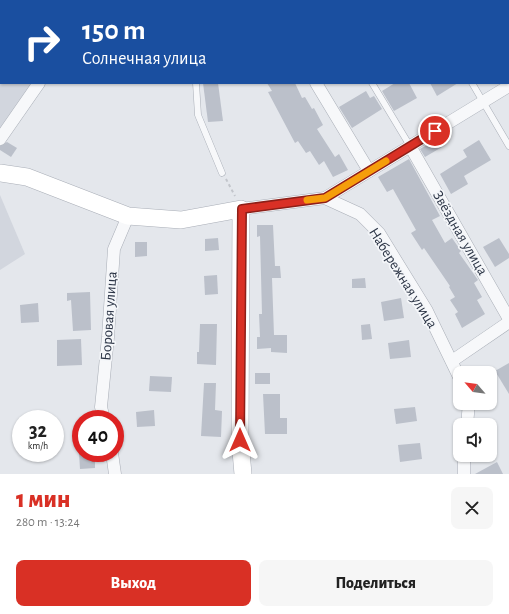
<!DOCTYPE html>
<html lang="ru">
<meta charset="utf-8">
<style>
:root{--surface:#fff;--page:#f6f6f6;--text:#222;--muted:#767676;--accent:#d93025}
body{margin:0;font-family:"Alegreya Sans",sans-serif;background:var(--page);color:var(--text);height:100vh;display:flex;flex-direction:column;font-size:15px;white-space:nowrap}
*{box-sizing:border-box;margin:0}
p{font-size:13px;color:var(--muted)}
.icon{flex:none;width:22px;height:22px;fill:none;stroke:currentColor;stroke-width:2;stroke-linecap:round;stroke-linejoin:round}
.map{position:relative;height:474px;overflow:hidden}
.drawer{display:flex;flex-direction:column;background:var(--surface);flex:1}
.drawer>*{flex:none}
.top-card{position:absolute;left:0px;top:0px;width:509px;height:84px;box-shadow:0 1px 3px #0004;background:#1a4fa0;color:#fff;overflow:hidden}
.needle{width:26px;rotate:298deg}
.controls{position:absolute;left:453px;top:366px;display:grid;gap:8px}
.controls a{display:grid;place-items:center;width:44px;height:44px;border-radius:8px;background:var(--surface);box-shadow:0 1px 3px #0004;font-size:20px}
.speed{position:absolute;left:12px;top:410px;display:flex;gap:8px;font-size:20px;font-weight:700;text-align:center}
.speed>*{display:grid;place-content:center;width:52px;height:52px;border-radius:50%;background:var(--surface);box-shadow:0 1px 3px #0004;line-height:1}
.speed small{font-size:10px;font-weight:400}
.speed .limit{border:6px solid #d22;background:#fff;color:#111}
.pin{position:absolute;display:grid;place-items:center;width:34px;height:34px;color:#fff;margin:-17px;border:2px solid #fff;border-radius:50%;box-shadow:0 1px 4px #0007}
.me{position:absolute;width:44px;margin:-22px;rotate:0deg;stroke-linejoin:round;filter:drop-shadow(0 0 3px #0008)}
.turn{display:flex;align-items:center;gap:14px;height:84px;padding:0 16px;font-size:18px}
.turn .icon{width:52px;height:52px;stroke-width:2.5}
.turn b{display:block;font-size:28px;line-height:34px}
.round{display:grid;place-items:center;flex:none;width:42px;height:42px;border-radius:8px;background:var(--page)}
.headline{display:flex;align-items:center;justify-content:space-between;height:68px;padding:0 16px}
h1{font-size:24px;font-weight:800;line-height:30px;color:var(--accent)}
.primary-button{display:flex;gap:8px;margin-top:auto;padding:8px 16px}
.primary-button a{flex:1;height:46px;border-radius:8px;background:var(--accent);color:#fff;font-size:16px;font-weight:800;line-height:46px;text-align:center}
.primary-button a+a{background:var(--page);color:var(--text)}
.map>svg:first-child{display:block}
.built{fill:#d2d6de}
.building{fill:#bbc0ca}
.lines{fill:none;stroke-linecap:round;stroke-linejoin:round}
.lane-casing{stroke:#a9aeb7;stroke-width:7}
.street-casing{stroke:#a9aeb7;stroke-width:13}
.secondary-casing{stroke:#a9aeb7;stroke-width:18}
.path{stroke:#c2c5cb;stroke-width:2;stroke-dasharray:3 3;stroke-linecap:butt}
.lane{stroke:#f7f8fa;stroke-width:6}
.street{stroke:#f7f8fa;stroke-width:12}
.secondary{stroke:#fff;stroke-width:17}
.route-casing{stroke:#8d1f18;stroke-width:10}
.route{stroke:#d93025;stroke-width:7}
.slow{stroke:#f59e0b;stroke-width:7}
.labels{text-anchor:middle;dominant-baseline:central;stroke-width:3.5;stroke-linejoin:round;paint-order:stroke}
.street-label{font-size:15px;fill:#2b3445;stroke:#f4f6f9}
</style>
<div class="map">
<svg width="509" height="474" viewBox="0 0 509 474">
<rect width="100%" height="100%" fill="#e4e7ec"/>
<!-- built -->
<g class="built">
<path d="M 0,0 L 88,0 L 1,1 L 1,83 L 32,83 L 0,130 Z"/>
<path d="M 0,195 L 25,254 L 0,270 Z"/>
</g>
<!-- building -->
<g class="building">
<path d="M 203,83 L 218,83 L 223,121 L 208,122 Z"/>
<path d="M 267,83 L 295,83 L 302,98 L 305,97 L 312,109 L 314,108 L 323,125 L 317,129 L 335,157 L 339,154 L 348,170 L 333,177 L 324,161 L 319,165 L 310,151 L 306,153 L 298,141 L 295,143 L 268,92 L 272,91 Z"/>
<path d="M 395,83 L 409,83 L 417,98 L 394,111 L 382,91 Z"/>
<path d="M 430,83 L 458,83 L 437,96 Z"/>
<path d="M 366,91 L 370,98 L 374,96 L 382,109 L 352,128 L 339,107 Z"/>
<path d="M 437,139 L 442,147 L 425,157 L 420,149 Z"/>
<path d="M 479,140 L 491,160 L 464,176 L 468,184 L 451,194 L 440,174 L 467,157 L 463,150 Z"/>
<path d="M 7,142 L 17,148 L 11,157 L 0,150 L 0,146 Z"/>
<path d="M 409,159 L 440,216 L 432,220 L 445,243 L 452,238 L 461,251 L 459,253 L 478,280 L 474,283 L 482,297 L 477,300 L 485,314 L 462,328 L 455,314 L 458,312 L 450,300 L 455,297 L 449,287 L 450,286 L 424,248 L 422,250 L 411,233 L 416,230 L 393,189 L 387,192 L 378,177 Z"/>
<path d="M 257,225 L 273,225 L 275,266 L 280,266 L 281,278 L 272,278 L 274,335 L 287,335 L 287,353 L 271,352 L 271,348 L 257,349 L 257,337 L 260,337 L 259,314 L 262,314 L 260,236 L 257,237 Z"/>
<path d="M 218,238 L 219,250 L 205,251 L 205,239 Z"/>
<path d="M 499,238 L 509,254 L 509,258 L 495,267 L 483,247 Z"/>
<path d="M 135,242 L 147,242 L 147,256 L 135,257 Z"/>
<path d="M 217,275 L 218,294 L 205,295 L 204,276 Z"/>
<path d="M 365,278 L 366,288 L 352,288 L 352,279 Z"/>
<path d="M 90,292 L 91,330 L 73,331 L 71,300 L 67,301 L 67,293 Z"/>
<path d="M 401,298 L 404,318 L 384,321 L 381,302 Z"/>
<path d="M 38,303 L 39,322 L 21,323 L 20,305 Z"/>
<path d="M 200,324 L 217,324 L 216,365 L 197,364 L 197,352 L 199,352 Z"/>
<path d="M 370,324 L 372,339 L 362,340 L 361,325 Z"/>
<path d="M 81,339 L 82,365 L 57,366 L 57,340 Z"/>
<path d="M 409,340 L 411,357 L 390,359 L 388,343 Z"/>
<path d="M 509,363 L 509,394 L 495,371 Z"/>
<rect x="255" y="373" width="15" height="11"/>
<path d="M 150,376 L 172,377 L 171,392 L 149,391 Z"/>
<path d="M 204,383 L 216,383 L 215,410 L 222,411 L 221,437 L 201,436 Z"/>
<path d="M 263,394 L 280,394 L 280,418 L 287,418 L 287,434 L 265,434 Z"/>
<path d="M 415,407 L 417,421 L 396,424 L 394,409 Z"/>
<path d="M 154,410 L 155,426 L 137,427 L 136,412 Z"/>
<path d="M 420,443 L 422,459 L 400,462 L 398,445 Z"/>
<path d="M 79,453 L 95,453 L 95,468 L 80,469 Z"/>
<path d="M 497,462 L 503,474 L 475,474 Z"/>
</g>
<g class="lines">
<defs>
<g id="lane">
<path d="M 322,0 L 323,1"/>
<path d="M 422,0 L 422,1"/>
<path d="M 196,83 L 198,115 L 222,173"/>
<path d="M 372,83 L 410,146"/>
<path d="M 472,83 L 509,146"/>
</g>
<g id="street">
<path d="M 97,1 L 98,0"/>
<path d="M 294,1 L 296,0"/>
<path d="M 316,83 L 369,171"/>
<path d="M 0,139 L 39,83"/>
<path d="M 410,146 L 509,319"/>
<path d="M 325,198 L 360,214 L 379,233 L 427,311 L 460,379"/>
<path d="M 241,209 L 325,198 L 509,86"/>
<path d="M 452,361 L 509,322"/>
<path d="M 104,419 L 101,407 L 108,337 L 114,249 L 128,216"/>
<path d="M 467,425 L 469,403"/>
<path d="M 112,453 L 115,474"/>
<path d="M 464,474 L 464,455"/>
</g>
<path id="secondary" d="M 0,173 L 27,177 L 128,216 L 181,220 L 241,209 L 240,440 L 243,474"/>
</defs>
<!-- lane casing -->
<use href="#lane" class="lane-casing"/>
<!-- street casing -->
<use href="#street" class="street-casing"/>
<!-- secondary casing -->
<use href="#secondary" class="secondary-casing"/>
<!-- path -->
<path class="path" d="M 226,179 L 235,196"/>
<!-- lane -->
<use href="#lane" class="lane"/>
<!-- street -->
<use href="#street" class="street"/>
<!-- secondary -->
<use href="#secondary" class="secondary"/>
</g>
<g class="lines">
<defs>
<path id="route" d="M 240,440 L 242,209 L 325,198 L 435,131"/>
</defs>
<!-- route casing -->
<use href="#route" class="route-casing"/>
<!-- route -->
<use href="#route" class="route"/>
<!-- slow -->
<path class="slow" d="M 307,200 L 325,198 L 386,161"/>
</g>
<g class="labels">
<!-- street labels -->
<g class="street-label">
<text transform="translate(460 233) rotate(60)">Звёздная улица</text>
<text transform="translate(403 278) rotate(58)">Набережная улица</text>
<text transform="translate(109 316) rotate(-86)">Боровая улица</text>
</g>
</g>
</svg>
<div class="controls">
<a><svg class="needle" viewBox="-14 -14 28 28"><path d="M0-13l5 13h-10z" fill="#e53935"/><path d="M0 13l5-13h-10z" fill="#767676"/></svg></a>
<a><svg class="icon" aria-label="sound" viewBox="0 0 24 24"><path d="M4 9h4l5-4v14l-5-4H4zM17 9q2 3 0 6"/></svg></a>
</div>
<div class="speed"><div>32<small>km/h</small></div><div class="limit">40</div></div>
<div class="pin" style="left:435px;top:131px;background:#d93025"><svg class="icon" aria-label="arrive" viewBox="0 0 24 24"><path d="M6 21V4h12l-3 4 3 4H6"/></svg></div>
<svg class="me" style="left:240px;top:440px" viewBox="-20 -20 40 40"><path d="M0-17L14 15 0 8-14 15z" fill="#d93025" stroke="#fff" stroke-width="4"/></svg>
<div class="top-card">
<div class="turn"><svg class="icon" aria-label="right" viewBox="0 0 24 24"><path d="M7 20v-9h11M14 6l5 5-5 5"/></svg><div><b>150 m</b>Солнечная улица</div></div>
</div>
</div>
<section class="drawer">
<div class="headline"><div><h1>1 мин</h1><p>280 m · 13:24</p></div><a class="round"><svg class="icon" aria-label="close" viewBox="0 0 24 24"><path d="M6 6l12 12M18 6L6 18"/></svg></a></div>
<div class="primary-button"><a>Выход</a><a>Поделиться</a></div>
</section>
